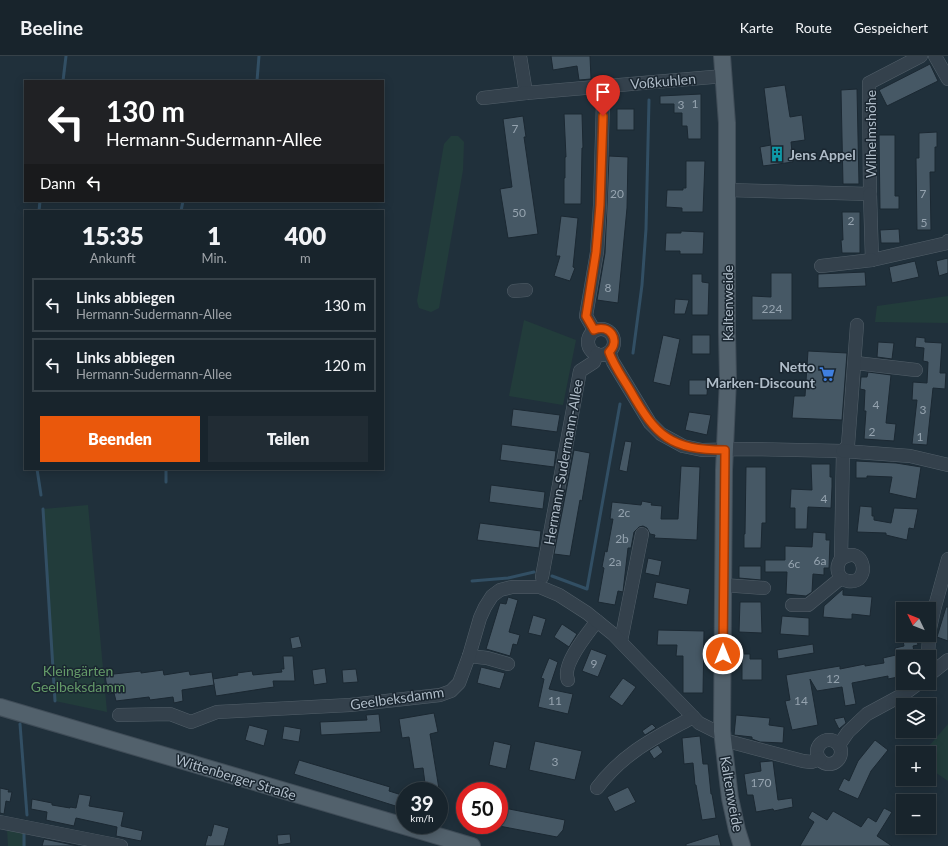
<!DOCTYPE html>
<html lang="de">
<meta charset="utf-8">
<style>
:root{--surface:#18242c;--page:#212c34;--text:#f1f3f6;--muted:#9fa4a9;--line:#364148;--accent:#ea580c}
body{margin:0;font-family:Lato,sans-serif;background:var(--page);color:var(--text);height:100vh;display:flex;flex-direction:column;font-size:15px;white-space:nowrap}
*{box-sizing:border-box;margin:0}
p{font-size:13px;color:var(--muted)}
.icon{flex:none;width:22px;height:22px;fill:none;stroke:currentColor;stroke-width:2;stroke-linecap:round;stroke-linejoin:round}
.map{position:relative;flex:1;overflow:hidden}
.side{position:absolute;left:24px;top:154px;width:360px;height:260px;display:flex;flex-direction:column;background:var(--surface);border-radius:0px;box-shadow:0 2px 10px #0003,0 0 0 1px var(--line)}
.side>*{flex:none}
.top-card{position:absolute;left:24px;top:24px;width:360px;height:122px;border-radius:0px;box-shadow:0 2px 10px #0003,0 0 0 1px var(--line);background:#202124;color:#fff;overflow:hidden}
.needle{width:26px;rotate:313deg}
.controls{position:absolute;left:896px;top:546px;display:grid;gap:8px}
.controls a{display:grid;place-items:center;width:40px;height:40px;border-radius:0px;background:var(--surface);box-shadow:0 2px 10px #0003,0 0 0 1px var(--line);font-size:20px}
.speed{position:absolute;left:396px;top:726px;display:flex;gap:8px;font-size:20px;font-weight:700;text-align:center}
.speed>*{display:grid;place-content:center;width:52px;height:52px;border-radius:50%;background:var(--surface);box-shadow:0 2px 10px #0003,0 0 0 1px var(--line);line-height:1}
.speed small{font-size:10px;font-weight:400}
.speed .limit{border:6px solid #d22;background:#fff;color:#111}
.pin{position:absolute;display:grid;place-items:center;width:34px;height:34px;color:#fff;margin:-41px -17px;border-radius:50% 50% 50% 0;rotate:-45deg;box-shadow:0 0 4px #0007}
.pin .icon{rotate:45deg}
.me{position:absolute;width:44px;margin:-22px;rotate:0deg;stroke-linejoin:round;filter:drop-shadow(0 0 3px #0008)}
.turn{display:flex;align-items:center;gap:14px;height:84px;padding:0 16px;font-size:18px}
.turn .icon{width:52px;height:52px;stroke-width:2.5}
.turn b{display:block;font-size:28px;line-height:34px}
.then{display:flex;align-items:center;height:38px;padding:0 16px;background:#0003;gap:8px;font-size:15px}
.eta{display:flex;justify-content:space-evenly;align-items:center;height:68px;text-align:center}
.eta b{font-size:24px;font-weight:800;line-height:28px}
.action{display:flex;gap:8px;margin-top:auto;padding:8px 16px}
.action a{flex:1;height:46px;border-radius:0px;background:var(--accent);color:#fff;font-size:16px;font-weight:800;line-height:46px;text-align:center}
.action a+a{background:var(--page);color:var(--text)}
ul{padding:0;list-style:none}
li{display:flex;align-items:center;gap:12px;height:54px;margin:0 8px 6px;padding:0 8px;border:2px solid var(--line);border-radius:0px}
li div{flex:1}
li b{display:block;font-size:15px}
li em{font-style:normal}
header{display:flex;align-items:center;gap:24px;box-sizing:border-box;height:56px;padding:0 20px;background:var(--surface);border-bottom:1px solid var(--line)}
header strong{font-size:19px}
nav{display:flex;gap:22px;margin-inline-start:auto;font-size:14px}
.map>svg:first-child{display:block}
.green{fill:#223c3b}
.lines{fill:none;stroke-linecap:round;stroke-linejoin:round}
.stream{stroke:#324f64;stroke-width:3}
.building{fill:#465865;stroke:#1b2832}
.minor-casing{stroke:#525f69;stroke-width:14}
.major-casing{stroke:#404d58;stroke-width:18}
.minor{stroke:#34414c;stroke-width:13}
.major{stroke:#52616c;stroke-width:16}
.route-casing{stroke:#983908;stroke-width:10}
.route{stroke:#ea580c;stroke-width:7}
.labels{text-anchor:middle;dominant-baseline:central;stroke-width:3;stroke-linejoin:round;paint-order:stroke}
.number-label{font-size:12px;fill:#95a3af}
.street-label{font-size:14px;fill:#afbcc8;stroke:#1a2630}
.poi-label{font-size:14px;font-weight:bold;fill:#afbcc8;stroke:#1a2630;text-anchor:start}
.park-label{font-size:14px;fill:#649a68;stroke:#1a2630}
</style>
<header>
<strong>Beeline</strong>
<nav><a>Karte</a><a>Route</a><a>Gespeichert</a></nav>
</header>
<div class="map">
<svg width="948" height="790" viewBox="0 0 948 790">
<rect width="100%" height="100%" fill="#20303b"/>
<!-- green -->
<g class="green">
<path d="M 451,80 L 458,80 L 464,86 L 463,114 L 439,252 L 431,256 L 419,252 L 417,245 L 444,88 Z"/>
<path d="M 948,240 L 948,267 L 875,266 L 877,250 Z"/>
<path d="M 524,264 L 576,284 L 563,349 L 509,340 Z"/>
<path d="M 88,449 L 107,656 L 55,645 L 43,453 Z"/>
<path d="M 948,668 L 948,725 L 929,712 L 929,697 L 923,697 Z"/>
<path d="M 7,773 L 25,776 L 26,790 L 8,790 Z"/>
</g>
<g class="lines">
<!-- stream -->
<g class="stream">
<path d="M 63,25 L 66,0"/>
<path d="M 257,25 L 259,0"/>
<path d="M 39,155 L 40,145"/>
<path d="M 181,155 L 183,145"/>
<path d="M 633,297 L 642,229 L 646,173 L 649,44"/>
<path d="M 37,413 L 41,439"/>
<path d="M 166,426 L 166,413"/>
<path d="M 43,453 L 55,645"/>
<path d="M 552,520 L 587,533 L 620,348"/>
<path d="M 472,525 L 508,522 L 534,516"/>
<path d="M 20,668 L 27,759"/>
<path d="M 24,777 L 24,790"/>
</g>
</g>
<!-- building -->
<g class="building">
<path d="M 551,0 L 590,0 L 591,23 L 579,24 L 577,10 L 553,14 Z"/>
<path d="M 930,8 L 938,25 L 887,50 L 879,34 Z"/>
<path d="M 785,29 L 790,61 L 802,59 L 805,84 L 791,86 L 793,106 L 763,110 L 760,91 L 771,89 L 764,32 Z"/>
<path d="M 857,33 L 859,128 L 843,128 L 841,34 Z"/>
<path d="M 701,38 L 701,83 L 688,83 L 687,70 L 682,70 L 682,57 L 674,57 L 674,48 L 660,48 L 660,40 Z"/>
<rect x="617" y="53" width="17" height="21"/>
<path d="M 564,58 L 582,58 L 583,92 L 582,92 L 581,148 L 564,148 L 564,122 L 565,122 L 565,101 L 566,101 Z"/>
<path d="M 523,60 L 526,81 L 524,81 L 538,178 L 508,182 L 500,133 L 512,131 L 503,63 Z"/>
<path d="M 937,76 L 937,91 L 935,91 L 935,116 L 930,116 L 931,174 L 917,174 L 916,102 L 919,102 L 919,77 Z"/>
<path d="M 879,79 L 895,79 L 895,140 L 899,140 L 899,153 L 880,153 Z"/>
<path d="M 609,100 L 628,101 L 627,152 L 618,247 L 597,244 L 605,197 Z"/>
<path d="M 686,105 L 705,105 L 703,156 L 682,156 L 682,152 L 666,151 L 667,134 L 683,134 L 683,132 L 686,132 Z"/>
<path d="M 842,156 L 860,156 L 860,197 L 842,197 L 841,184 L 843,184 Z"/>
<path d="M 561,160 L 578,162 L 573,211 L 575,212 L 570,225 L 554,220 L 560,200 L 556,200 Z"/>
<path d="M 899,173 L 900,187 L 881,187 L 880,174 Z"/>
<path d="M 681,175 L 704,176 L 703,198 L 680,198 L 680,195 L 665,195 L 666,177 L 681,177 Z"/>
<path d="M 948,202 L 948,217 L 939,220 L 936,205 Z"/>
<path d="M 915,205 L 919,221 L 892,227 L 889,211 Z"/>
<path d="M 865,216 L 866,230 L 818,232 L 818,218 Z"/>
<path d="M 771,217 L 792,217 L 792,264 L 752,264 L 752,240 L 771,241 Z"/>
<path d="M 692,218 L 702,218 L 702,226 L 709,227 L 708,259 L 692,259 Z"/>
<path d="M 675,243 L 689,244 L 685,258 L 674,258 Z"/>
<path d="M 663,279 L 680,283 L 670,330 L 653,326 Z"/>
<rect x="692" y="279" width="18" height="19"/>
<path d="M 916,281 L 925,282 L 925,286 L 942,287 L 940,317 L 946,317 L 945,333 L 933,332 L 927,389 L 912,388 L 917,344 L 912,344 L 913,326 L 927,327 L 928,306 L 923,305 L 924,292 L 915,291 Z"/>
<path d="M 878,286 L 894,287 L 892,303 L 877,301 Z"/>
<path d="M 808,295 L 847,297 L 842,364 L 792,362 L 794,340 L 805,340 Z"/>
<path d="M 868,316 L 891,319 L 886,367 L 896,368 L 894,385 L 864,383 L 866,355 L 864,355 L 865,334 L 860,333 L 861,321 L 867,321 Z"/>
<path d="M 689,324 L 708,324 L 707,339 L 689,339 Z"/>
<path d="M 513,353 L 560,359 L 557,376 L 511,370 Z"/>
<path d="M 689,356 L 711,359 L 707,379 L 685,374 Z"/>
<path d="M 625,385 L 632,386 L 627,416 L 619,414 Z"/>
<path d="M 502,388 L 556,395 L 554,411 L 500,404 Z"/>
<path d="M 574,394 L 590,397 L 582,445 L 580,444 L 570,500 L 554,498 Z"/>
<path d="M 856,405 L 896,407 L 921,411 L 916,443 L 889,437 L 892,421 L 867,420 L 867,422 L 856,422 Z"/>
<path d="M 811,408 L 830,408 L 830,421 L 832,421 L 832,431 L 831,452 L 808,451 L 807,473 L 795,473 L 795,452 L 790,452 L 791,433 L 812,434 Z"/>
<path d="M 681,410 L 700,411 L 697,484 L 654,482 L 655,479 L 650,478 L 647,472 L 643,470 L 639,471 L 634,476 L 631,492 L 628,492 L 623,536 L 618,535 L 615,549 L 598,546 L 604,512 L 602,511 L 605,495 L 607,496 L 613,463 L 610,463 L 612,446 L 641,449 L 642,445 L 652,447 L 651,449 L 662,450 L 661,463 L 678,463 Z"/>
<path d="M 746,411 L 766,411 L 766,467 L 762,467 L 761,492 L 744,492 L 744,478 L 745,478 Z"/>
<path d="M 491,429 L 545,436 L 543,453 L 489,446 Z"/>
<path d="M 860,450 L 872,451 L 872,460 L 874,460 L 874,464 L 891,467 L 894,452 L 918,453 L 914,473 L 909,472 L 907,484 L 886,479 L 886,477 L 857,476 Z"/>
<path d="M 480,467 L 541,475 L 539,492 L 477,484 Z"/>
<path d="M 813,476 L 826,477 L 826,484 L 830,484 L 829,512 L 824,512 L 824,519 L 813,518 L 812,536 L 806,540 L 786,538 L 787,516 L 765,516 L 765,504 L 785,504 L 785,490 L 812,491 Z"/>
<path d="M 648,502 L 662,505 L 659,520 L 645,517 Z"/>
<path d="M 739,510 L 761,510 L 761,524 L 739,522 Z"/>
<path d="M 656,526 L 690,533 L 687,549 L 653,542 Z"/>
<path d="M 843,533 L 843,539 L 872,541 L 870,560 L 852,558 L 852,563 L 846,563 L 823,561 L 824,550 Z"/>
<path d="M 508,541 L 518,544 L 509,576 L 520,579 L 517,589 L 513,588 L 510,600 L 486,593 L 500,547 L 506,548 Z"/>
<path d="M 740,546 L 761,546 L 762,577 L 739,576 Z"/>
<path d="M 946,551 L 948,551 L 948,585 L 937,581 Z"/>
<path d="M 533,559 L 546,563 L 541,580 L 528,577 Z"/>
<path d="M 782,560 L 809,562 L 809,580 L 780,578 Z"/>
<path d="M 562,568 L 577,578 L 569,591 L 554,581 Z"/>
<path d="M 658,574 L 704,575 L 703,637 L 683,637 L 683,600 L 676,600 L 677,589 L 657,589 Z"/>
<path d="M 902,579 L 916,579 L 918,589 L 913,590 L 915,601 L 903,601 L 903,620 L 888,623 L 888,620 L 852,627 L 856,648 L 845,650 L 842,631 L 817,635 L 810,623 L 818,669 L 792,674 L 785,645 L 790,644 L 786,619 L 840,610 L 840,613 L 865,608 L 865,610 L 884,607 L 883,602 L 896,599 L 895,592 L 904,590 Z"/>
<path d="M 299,580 L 302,591 L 292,593 L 290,582 Z"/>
<path d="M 813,588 L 814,597 L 778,603 L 777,594 Z"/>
<path d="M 591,593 L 607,599 L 598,621 L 582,615 Z"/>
<path d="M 742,598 L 750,598 L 750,603 L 762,603 L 762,624 L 742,624 Z"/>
<path d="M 283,600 L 293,600 L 295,625 L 273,625 L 274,631 L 216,640 L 213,623 L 238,619 L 237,617 L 252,615 L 253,619 L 282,616 L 281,613 L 284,613 Z"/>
<path d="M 549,602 L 558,606 L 549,633 L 573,638 L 568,658 L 538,651 L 544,623 L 541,622 Z"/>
<path d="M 481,611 L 505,617 L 500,633 L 477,627 Z"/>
<path d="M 325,612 L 327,627 L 314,629 L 312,614 Z"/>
<path d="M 356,613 L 358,626 L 343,627 L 342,614 Z"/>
<path d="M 163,614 L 164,619 L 189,615 L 190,619 L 212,616 L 214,629 L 182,634 L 183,645 L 174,647 L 173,641 L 150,644 L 149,641 L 116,645 L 114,637 L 108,638 L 105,619 L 141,615 L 141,617 Z"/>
<path d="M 623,622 L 636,631 L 622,650 L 609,641 Z"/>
<path d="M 434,657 L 438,676 L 430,678 L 439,733 L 426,735 L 423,712 L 414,713 L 409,681 L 402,682 L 399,663 Z"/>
<path d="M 379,658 L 381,676 L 321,679 L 320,666 L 367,664 L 366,659 Z"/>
<path d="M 736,659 L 770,662 L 769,669 L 784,671 L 783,687 L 760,686 L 752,683 L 752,681 L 734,679 Z"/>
<path d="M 844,661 L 846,667 L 839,673 L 834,663 Z"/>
<path d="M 652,668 L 656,672 L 645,679 L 642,675 Z"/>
<path d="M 249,669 L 268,674 L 264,690 L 245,684 Z"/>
<path d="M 284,670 L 301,673 L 299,686 L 282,683 Z"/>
<path d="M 700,680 L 703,708 L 708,708 L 711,738 L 712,738 L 716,762 L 702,764 L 696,729 L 695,729 L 693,707 L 684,708 L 682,682 Z"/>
<path d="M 875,684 L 888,694 L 871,715 L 858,743 L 838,734 L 844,722 L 849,725 L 858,705 Z"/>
<path d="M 494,685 L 511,689 L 506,713 L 489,709 Z"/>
<path d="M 535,685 L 582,695 L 575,724 L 529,714 Z"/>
<path d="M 658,689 L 663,696 L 654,703 L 649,695 Z"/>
<path d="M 299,704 L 390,731 L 389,735 L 405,740 L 405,753 L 294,718 Z"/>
<path d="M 771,705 L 773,705 L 778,744 L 792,742 L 793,751 L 774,755 L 773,753 L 756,756 L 753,739 L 747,739 L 744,718 L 761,715 L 760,706 Z"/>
<path d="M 628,731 L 636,746 L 615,756 L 607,741 Z"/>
<path d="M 0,732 L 9,734 L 8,736 L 12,736 L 10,746 L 6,745 L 4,758 L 0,757 Z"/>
<path d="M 79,738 L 91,740 L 89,750 L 124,756 L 121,770 L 143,775 L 141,785 L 116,780 L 117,771 L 76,762 L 74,770 L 46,764 L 47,756 L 31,753 L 32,743 L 52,747 L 52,749 L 70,752 L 70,751 L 76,752 Z"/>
<path d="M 499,751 L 565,764 L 563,774 L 557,781 L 499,770 Z"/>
<path d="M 884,752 L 892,756 L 877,780 L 892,790 L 800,790 L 814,766 L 808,762 L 812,755 L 827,764 L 833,755 L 861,771 L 868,761 L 876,766 Z"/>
<path d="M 214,768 L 229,772 L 224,790 L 205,790 L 208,779 L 211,780 Z"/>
<path d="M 290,778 L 291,787 L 278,789 L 277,779 Z"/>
<path d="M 718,778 L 721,790 L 686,790 L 686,788 Z"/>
<path d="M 44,783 L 78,790 L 42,790 Z"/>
</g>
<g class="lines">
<defs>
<g id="minor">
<path d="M 520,0 L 526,37"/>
<path d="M 935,0 L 948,23"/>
<path d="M 483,42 L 526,37 L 724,20"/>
<path d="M 727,134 L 870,138 L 869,27 L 921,0"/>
<path d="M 870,138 L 872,204 L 947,187 L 948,185"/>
<path d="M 821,210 L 872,204"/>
<path d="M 514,235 L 526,234"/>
<circle cx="601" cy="286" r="13"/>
<path d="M 594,274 L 586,260 L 597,196 L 600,149 L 603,45"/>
<path d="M 609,296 L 613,306 L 650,367 L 661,378 L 683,390 L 702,394 L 748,393 L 843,395 L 841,503 C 835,511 837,523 848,525 C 872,529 865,486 841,503"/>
<path d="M 856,307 L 916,314"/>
<path d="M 843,395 L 848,389 L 857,269"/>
<path d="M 843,395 L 910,400 L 948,409"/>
<path d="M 542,521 L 580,315 L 594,306 L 597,298"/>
<path d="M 723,529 L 764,532"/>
<path d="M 792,549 L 808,549 L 841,522"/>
<path d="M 929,577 L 934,554 L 948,503"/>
<path d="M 621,585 L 642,478"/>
<path d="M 469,600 L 487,602 L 508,608"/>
<path d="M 928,601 L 929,579"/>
<path d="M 929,619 L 948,604"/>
<path d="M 568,624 C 561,609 588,577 597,565"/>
<path d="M 119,659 L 170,658 L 191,666 L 217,656 L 350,649 L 440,639 L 451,635 L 459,627 L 469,600 L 480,562 L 485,551 L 492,540 L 500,534 L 512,531 L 540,531 L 559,539 L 587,557 L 613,578 L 699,667 L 715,675 L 722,675"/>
<circle cx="829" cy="696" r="12"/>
<path d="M 723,686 L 731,686 L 803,705 L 811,706 L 820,703"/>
<path d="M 839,689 L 848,676 L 867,658 L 904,638 L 919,627"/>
<path d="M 597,732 C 624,696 655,682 693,661"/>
<path d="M 0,766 L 121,790"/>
</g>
<g id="major">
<path d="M 722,0 L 727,67 L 727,277 L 728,323 L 724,414 L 722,675 L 730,742 L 737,774 L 742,790"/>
<path d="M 0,651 L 472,790"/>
</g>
</defs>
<!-- minor casing -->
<use href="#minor" class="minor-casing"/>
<!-- major casing -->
<use href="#major" class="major-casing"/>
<!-- minor -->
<use href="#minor" class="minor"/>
<!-- major -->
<use href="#major" class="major"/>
</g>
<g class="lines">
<defs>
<path id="route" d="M 603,60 L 600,149 L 596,196 L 586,260 L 594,274 C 610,267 621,285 609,296 C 614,310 623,322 630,334 C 656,380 670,394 725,394 L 723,598"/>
</defs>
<!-- route casing -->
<use href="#route" class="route-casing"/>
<!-- route -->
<use href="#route" class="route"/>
</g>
<!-- icons -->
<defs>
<symbol id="building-bare" viewBox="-9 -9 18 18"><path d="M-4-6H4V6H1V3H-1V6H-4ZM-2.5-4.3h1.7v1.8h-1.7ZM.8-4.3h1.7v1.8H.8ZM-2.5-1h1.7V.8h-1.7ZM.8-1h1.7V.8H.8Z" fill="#0f9aa8" stroke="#1a2630" stroke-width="2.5" paint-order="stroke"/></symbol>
<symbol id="supermarket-bare" viewBox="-9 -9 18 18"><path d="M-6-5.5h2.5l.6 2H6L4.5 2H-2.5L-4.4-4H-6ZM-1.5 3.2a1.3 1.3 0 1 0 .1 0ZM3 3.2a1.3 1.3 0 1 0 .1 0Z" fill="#3f7fe0" stroke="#1a2630" stroke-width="2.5" paint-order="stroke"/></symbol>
</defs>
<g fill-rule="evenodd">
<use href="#building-bare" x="766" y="87" width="22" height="22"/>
<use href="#supermarket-bare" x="816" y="307" width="22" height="22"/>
</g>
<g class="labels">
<!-- number labels -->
<g class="number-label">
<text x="695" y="47">1</text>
<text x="681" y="48">3</text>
<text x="515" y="72">7</text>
<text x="617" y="137">20</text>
<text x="923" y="137">7</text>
<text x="519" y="156">50</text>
<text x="851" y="164">2</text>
<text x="924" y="166">5</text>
<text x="608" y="231">8</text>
<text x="772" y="252">224</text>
<text x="876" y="348">4</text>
<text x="923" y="353">3</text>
<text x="872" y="375">2</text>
<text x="920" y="380">1</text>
<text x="824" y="442">4</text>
<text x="624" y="456">2c</text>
<text x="622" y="482">2b</text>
<text x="820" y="504">6a</text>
<text x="615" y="505">2a</text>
<text x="794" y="507">6c</text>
<text x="594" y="607">9</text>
<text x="833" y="622">12</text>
<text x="555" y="644">11</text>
<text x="801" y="644">14</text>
<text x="555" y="705">3</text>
<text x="761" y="726">170</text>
</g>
<!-- street labels -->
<g class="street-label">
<text transform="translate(663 25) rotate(-5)">Voßkuhlen</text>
<text transform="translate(870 78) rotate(-90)">Wilhelmshöhe</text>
<text transform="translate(727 247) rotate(-90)">Kaltenweide</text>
<text transform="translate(563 406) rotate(-80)">Hermann-Sudermann-Allee</text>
<text transform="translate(397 642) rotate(-8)">Geelbeksdamm</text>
<text transform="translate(236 721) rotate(17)">Wittenberger Straße</text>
<text transform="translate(732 738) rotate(80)">Kaltenweide</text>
</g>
<!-- poi labels -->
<g class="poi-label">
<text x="789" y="98">Jens Appel</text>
<text x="815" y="310" text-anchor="end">Netto<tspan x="815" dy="16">Marken-Discount</tspan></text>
</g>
<!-- park labels -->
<g class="park-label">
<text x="78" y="614">Kleingärten<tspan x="78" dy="16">Geelbeksdamm</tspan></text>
</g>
</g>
</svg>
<div class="controls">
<a><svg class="needle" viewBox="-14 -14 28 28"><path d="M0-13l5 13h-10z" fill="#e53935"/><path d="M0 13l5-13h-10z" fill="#9fa4a9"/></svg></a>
<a><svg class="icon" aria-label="search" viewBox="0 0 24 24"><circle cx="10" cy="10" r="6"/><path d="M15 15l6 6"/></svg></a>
<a><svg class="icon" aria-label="layers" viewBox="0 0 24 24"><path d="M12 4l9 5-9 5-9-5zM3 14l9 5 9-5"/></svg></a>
<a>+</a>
<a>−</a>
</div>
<div class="speed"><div>39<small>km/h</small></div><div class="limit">50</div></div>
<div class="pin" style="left:603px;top:60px;background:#d93025"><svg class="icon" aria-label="arrive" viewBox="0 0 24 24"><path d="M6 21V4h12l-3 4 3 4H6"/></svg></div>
<svg class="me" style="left:723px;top:598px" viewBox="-20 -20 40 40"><circle r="17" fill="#ea580c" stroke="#fff" stroke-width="3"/><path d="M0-11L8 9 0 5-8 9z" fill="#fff"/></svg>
<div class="top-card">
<div class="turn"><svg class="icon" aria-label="left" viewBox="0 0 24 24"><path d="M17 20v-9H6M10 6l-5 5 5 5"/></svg><div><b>130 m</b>Hermann-Sudermann-Allee</div></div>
<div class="then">Dann<svg class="icon" aria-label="left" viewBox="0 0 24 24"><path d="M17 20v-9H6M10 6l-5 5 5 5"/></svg></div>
</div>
<section class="side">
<div class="eta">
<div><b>15:35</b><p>Ankunft</p></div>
<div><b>1</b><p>Min.</p></div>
<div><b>400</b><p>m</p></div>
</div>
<ul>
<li><svg class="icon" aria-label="left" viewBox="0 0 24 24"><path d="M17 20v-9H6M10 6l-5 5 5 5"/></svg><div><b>Links abbiegen</b><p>Hermann-Sudermann-Allee</p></div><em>130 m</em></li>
<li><svg class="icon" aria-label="left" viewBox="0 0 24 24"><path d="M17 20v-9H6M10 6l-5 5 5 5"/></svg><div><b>Links abbiegen</b><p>Hermann-Sudermann-Allee</p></div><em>120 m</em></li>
</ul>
<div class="action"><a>Beenden</a><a>Teilen</a></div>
</section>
</div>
